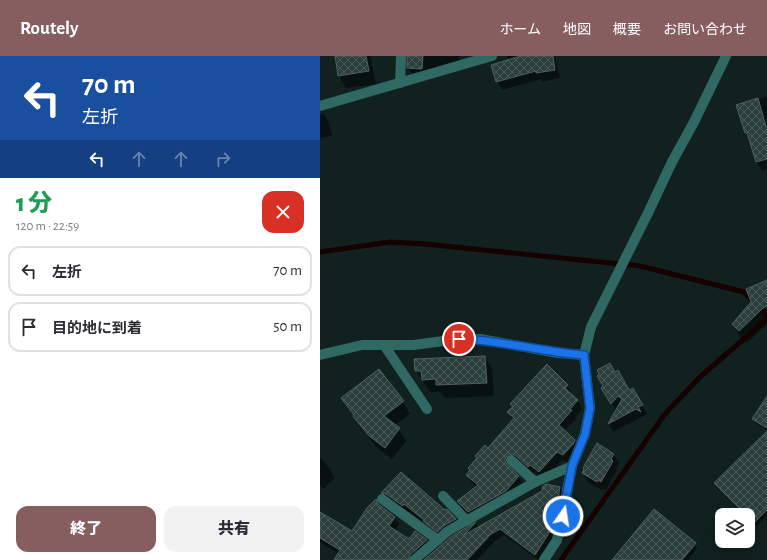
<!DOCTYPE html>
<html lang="ja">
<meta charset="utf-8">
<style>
:root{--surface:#fff;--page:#f2f2f3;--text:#2b2b33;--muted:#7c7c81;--line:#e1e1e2;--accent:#865e5f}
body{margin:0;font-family:"Alegreya Sans","Noto Sans JP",sans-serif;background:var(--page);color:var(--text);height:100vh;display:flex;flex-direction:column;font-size:15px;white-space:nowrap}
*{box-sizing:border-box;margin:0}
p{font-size:13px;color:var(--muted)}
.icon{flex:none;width:22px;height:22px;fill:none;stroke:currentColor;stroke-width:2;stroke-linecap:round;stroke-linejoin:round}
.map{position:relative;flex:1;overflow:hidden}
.sheet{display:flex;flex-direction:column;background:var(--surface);width:320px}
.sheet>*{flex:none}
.guide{background:#1a4fa0;color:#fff;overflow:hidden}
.buttons{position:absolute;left:395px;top:452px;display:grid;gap:8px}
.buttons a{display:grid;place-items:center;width:40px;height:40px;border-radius:8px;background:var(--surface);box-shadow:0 4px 16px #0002;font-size:20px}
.pin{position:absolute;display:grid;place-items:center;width:34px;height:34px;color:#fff;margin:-17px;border:2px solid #fff;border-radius:50%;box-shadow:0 1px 4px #0007}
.me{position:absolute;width:44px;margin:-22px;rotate:13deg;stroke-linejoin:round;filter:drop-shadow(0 0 3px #0008)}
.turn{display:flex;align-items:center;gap:14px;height:84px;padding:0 16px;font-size:18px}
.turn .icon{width:52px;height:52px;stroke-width:2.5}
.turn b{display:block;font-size:28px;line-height:34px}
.lanes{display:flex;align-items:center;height:38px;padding:0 16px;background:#0003;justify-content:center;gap:20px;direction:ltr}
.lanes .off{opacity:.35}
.round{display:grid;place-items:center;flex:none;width:42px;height:42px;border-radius:12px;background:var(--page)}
.head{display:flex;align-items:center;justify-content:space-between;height:68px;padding:0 16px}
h1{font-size:24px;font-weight:800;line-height:30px;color:#1e9e55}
.action{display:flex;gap:8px;margin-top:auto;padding:8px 16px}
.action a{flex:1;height:46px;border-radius:12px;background:var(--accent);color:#fff;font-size:16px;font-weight:800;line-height:46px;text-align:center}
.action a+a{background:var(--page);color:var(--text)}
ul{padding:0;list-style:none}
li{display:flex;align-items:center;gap:12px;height:50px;margin:0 8px 6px;padding:0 8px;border:2px solid var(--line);border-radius:12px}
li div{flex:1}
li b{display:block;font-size:15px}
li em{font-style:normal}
header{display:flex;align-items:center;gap:24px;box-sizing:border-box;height:56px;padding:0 20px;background:var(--accent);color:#fff}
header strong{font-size:19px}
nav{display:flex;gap:22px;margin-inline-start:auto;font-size:14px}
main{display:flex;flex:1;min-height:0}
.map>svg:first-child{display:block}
.shadow{fill:#0007}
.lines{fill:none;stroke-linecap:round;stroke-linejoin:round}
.stream{stroke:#160000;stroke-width:5}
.building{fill:url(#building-cross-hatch);stroke:#4e615e}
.minor{stroke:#306964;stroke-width:10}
.route-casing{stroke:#114b97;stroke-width:10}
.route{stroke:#1a73e8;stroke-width:7}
</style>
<header>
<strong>Routely</strong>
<nav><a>ホーム</a><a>地図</a><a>概要</a><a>お問い合わせ</a></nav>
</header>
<main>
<section class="sheet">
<div class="guide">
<div class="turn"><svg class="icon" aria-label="left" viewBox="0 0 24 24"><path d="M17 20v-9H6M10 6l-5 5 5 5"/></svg><div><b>70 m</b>左折</div></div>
<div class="lanes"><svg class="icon" aria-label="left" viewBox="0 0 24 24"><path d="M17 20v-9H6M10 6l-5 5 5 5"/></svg><svg class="icon off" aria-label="ahead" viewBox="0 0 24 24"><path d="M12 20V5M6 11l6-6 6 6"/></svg><svg class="icon off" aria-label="ahead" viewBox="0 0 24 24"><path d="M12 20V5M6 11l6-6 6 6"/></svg><svg class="icon off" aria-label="right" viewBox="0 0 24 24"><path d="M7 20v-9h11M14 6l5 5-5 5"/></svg></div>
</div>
<div class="head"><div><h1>1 分</h1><p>120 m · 22:59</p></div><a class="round" style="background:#d93025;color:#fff"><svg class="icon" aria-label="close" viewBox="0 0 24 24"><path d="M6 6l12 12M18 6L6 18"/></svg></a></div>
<ul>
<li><svg class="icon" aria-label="left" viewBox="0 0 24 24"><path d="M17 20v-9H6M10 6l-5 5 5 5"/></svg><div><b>左折</b></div><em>70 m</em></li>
<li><svg class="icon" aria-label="arrive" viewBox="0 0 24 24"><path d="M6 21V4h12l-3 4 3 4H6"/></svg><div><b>目的地に到着</b></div><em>50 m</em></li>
</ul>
<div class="action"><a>終了</a><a>共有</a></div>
</section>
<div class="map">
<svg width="447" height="504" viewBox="0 0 447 504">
<defs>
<pattern id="building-cross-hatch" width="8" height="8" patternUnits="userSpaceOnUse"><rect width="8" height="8" fill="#2d3f3d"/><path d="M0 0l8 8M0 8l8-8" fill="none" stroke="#4a5a58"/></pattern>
</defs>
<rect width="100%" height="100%" fill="#10211f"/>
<!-- shadow -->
<g class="shadow">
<path d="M 16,0 L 50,0 L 51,3 L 56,28 L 26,32 L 19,20 Z"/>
<path d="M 88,0 L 139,0 L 139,9 L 105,19 L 92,18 L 88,12 Z"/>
<path d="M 187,0 L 235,0 L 240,22 L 222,26 L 221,23 L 182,34 L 177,25 L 188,5 Z"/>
<path d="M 447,41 L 447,113 L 442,115 L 436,106 L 430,85 L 425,77 L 417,49 Z"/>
<path d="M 4,58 L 9,67 L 12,80 L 0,82 L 0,59 Z"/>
<path d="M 447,225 L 447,268 L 427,287 L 420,281 L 413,268 L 433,247 Z"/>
<path d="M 165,301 L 172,313 L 174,340 L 125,342 L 121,336 L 110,336 L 96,315 L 95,304 Z"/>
<path d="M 247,329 L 252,337 L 251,338 L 258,345 L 262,353 L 255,361 L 256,363 L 244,375 L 255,385 L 259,393 L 248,407 L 242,404 L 224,424 L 215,416 L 213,418 L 191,407 L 189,411 L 199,421 L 203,429 L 153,464 L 143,453 L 138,445 L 157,431 L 152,427 L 147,419 L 193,364 L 188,356 L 193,351 L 192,348 Z"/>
<path d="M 282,332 L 309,335 L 318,342 L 327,358 L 322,361 L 323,362 L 322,361 L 293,376 L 289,368 L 296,355 Z"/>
<path d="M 23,342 L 83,346 L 90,358 L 74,370 L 79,373 L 86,385 L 72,403 L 56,391 L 41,372 Z"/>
<path d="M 447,342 L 447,374 L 436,367 L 433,363 Z"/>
<path d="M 447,388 L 447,460 L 437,470 L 428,462 L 428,459 L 425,459 L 398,432 L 396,427 Z"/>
<path d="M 294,398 L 299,407 L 296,412 L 297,414 L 286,434 L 283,432 L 282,434 L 268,426 L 263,417 Z"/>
<path d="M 0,401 L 10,413 L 15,422 L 3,433 L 0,429 Z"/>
<path d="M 240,432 L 244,439 L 234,481 L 219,504 L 184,479 L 175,485 L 157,504 L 106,504 L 132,481 L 156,468 L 159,472 Z"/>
<path d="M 62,437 L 125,455 L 126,454 L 135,464 L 140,472 L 123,484 L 90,456 L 88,458 L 67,445 Z"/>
<path d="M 58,450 L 75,462 L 79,468 L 76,472 L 80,479 L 89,485 L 95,477 L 106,485 L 110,492 L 96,504 L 16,504 L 19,498 L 0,486 L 0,457 L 50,487 Z"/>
<path d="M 375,488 L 377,492 L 368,504 L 294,504 Z"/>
</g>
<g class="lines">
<!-- stream -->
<g class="stream">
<path d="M 0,196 L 70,186 L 105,188 L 320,210 L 424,236 L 447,260"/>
<path d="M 241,504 L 345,358 L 381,320 L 447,263"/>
</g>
</g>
<!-- building -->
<g class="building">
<path d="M 15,0 L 46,0 L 49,15 L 18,20 Z"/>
<path d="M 87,0 L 103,0 L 102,13 L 87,12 Z"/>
<path d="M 200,0 L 233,0 L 235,14 L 216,17 L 216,15 L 176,26 L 171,9 Z"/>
<path d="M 438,42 L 447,74 L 447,103 L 436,106 L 427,77 L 425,77 L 416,49 Z"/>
<path d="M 447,224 L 447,250 L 443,252 L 419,275 L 412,268 L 431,246 L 426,233 Z"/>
<path d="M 165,300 L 167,327 L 116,329 L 116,323 L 102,324 L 101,315 L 95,315 L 94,303 Z"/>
<path d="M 290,307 L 295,316 L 298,314 L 309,334 L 313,332 L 323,349 L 318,351 L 321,356 L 316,353 L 288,368 L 302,343 L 298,340 L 291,348 L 281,332 L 283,330 L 277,320 L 279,318 L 277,314 Z"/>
<path d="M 227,308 L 248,329 L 245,332 L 258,344 L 250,353 L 252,354 L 239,369 L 255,384 L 254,387 L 243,399 L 237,396 L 219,416 L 210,409 L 208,411 L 195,399 L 189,398 L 187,399 L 185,403 L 185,406 L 199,420 L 186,435 L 148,456 L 137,445 L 158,429 L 146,419 L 150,414 L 148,412 L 157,402 L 155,400 L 165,389 L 168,392 L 194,362 L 187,356 L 193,350 L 190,348 Z"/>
<path d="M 59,313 L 84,345 L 64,360 L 80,372 L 65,392 L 48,379 L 33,360 L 34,359 L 21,342 Z"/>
<path d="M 447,340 L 447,372 L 432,363 Z"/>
<path d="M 447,375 L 447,454 L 434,467 L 428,461 L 428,459 L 426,459 L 394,427 Z"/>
<path d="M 277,387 L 294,398 L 291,403 L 293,405 L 281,426 L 278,424 L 277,426 L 262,417 L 264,413 L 263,412 Z"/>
<path d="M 81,416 L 125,454 L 127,453 L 136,463 L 125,469 L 117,476 L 103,465 L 104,464 L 84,448 L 83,450 L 66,438 L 61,437 Z"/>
<path d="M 226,428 L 240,431 L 235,462 L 231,474 L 215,499 L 180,473 L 171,478 L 147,504 L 104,504 L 132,480 L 156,466 L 144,479 L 222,435 L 223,430 Z"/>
<path d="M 56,443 L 58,448 L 75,461 L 69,470 L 89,483 L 95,475 L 107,484 L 90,499 L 88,504 L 14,504 L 20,494 L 0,482 L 0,456 L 32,475 L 47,452 Z"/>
<path d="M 334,453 L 376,487 L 362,504 L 292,504 Z"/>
</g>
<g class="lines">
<!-- minor -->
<g class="minor">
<path d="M 80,27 L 81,0"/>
<path d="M 0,50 L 172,0"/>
<path d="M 64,289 L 107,353"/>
<path d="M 0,299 L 42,289 L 93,289 L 139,283 L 160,283 L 238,297 L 264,299"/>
<path d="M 191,404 L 215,426"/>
<path d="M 123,440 L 147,465"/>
<path d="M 62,443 L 118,484"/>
<path d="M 94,504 L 128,475 L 215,426 L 252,410"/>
<path d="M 224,504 L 237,484 L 252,410 L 265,378 L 270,352 L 264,299 L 271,271 L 328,157 L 352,106 L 374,66 L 406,0"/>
</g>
</g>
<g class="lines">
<defs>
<path id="route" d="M 139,283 C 181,284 222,296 264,299 L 270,352 L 265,378 L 252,410 L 243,460"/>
</defs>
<!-- route casing -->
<use href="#route" class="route-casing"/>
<!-- route -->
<use href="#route" class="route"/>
</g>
</svg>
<div class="buttons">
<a><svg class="icon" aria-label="layers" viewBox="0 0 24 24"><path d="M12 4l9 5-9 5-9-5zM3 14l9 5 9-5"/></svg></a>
</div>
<div class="pin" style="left:139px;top:283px;background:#d93025"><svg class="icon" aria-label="arrive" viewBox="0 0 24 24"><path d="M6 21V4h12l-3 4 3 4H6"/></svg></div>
<svg class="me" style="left:243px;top:460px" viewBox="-20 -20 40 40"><circle r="17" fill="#1a73e8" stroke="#fff" stroke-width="3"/><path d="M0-11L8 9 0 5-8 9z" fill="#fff"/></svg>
</div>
</main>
